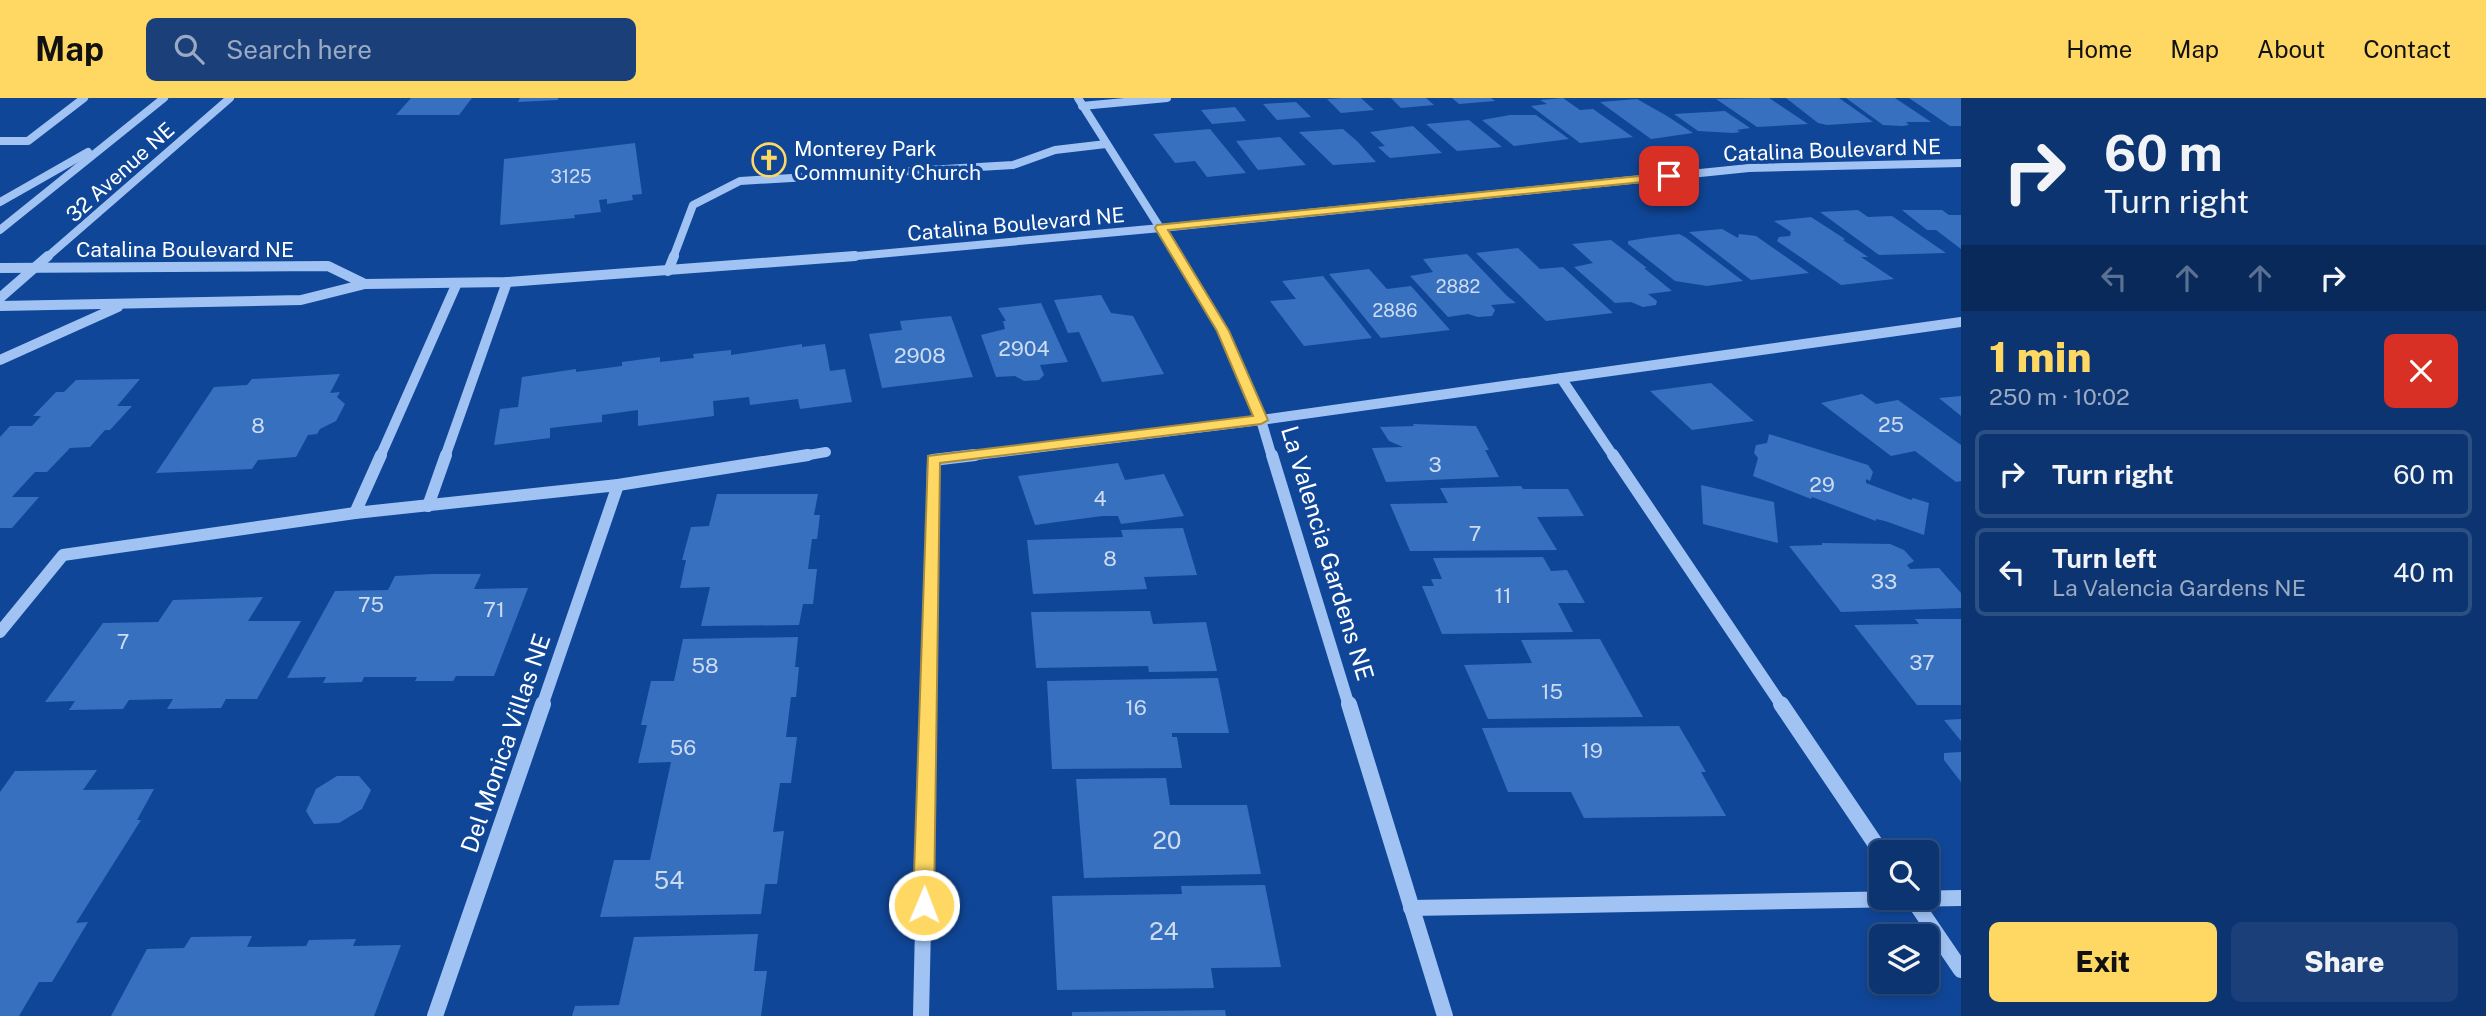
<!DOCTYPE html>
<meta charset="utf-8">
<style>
:root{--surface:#0c3471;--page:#1a3f79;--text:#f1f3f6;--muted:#9aaac3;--line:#2c4f84;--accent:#ffd863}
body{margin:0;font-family:"Public Sans",sans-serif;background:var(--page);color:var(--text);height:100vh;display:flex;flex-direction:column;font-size:26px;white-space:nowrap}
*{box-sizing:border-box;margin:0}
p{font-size:23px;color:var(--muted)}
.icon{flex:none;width:38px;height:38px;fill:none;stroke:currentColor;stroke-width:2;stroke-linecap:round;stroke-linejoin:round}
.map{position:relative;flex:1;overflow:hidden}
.sheet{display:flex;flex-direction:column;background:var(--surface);width:525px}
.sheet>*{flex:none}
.guide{background:#0c3471;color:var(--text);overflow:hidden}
.tools{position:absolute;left:1869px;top:742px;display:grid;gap:14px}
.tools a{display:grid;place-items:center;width:70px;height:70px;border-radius:10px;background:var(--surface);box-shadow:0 4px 10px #0003,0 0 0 2px var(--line);font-size:35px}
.pin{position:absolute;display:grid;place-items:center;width:60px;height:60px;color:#fff;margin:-30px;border-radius:14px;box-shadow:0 4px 10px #0006}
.me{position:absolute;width:77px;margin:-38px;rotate:1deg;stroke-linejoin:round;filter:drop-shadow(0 0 5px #0008)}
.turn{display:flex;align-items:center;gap:24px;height:147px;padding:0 28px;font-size:32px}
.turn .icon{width:91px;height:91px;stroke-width:2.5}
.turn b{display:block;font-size:49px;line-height:60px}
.lanes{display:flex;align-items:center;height:66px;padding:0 28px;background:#0003;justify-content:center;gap:35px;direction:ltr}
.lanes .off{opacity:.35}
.round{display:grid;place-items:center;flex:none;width:74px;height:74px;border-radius:10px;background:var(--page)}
.overview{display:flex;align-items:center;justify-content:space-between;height:119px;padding:0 28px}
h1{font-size:42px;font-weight:800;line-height:52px;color:var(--accent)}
.primary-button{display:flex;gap:14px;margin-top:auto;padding:14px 28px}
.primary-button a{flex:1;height:80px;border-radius:10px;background:var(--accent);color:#111;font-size:28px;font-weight:800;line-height:80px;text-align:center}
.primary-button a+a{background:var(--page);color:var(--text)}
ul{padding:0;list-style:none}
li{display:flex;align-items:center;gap:21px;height:88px;margin:0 14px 10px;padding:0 14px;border:4px solid var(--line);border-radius:10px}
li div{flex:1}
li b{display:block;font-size:26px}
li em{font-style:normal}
header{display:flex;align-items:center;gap:42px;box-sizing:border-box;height:98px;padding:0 35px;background:var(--accent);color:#111}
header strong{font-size:33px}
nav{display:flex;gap:38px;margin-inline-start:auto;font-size:24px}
.search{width:490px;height:63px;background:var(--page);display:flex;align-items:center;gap:18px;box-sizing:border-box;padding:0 24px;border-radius:10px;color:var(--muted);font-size:26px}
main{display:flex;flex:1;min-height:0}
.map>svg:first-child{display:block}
.building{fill:#3870c0}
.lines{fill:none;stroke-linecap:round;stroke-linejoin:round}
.minor-far3{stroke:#a0c3f4;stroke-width:8}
.minor-far2{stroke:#a0c3f4;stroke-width:10}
.minor-far1{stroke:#a0c3f4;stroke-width:12}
.minor{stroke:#a0c3f4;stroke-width:16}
.route{fill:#ffd863;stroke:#a68c40;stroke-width:2}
.labels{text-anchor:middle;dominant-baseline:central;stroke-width:7;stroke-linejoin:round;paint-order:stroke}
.far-number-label{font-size:18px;fill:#cddbef}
.far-poi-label{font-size:21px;fill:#fff;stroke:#104697;text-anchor:start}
.far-street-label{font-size:21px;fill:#fff;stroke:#104697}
.number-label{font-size:21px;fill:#cddbef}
.street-label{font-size:24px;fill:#fff;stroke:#104697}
.near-number-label{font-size:24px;fill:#cddbef}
</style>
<header>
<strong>Map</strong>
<div class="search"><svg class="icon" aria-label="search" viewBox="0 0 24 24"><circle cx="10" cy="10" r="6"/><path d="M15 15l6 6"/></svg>Search here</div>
<nav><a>Home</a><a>Map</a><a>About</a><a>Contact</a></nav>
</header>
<main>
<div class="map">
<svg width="1961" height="918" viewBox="0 0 1961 918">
<rect width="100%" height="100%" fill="#104697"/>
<!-- building -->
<g class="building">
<path d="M 411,0 L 472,0 L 459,17 L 396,17 Z"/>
<path d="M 520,0 L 558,0 L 558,2 L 518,4 Z"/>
<path d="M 1342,0 L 1361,0 L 1374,12 L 1341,15 L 1327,1 Z"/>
<path d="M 1391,0 L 1426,0 L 1434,7 L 1401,10 Z"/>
<path d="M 1452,0 L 1491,0 L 1495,3 L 1459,6 Z"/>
<path d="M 1563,0 L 1580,12 L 1593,11 L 1633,39 L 1580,45 L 1531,8 L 1547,6 L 1540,2 Z"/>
<path d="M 1769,0 L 1808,26 L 1757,29 L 1716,1 Z"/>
<path d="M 1786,0 L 1839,0 L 1873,24 L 1827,27 L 1818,25 Z"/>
<path d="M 1846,0 L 1895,0 L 1931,24 L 1906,24 L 1909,27 L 1902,28 L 1883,27 Z"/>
<path d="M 1909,0 L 1961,0 L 1961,28 L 1950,28 Z"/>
<path d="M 1637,1 L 1667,18 L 1693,35 L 1651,41 L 1600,4 Z"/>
<path d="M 1296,4 L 1311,19 L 1277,22 L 1263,6 Z"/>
<path d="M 1235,9 L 1246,23 L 1212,26 L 1201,12 Z"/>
<path d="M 1725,13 L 1750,30 L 1737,32 L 1740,34 L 1733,35 L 1698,33 L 1674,16 Z"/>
<path d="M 1510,17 L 1536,17 L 1569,41 L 1514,48 L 1482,22 Z"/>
<path d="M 1469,22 L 1502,49 L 1457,53 L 1426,26 Z"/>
<path d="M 1413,28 L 1442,55 L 1390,60 L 1378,49 L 1385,48 L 1370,34 Z"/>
<path d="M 1210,31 L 1246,75 L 1207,79 L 1195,63 L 1175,65 L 1153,36 Z"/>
<path d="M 1343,31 L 1358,44 L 1376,64 L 1333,67 L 1299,34 Z"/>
<path d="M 1280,39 L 1306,67 L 1258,72 L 1236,43 Z"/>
<path d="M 635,45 L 642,96 L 632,97 L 633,102 L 607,106 L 607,101 L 599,102 L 601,114 L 574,117 L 575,120 L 500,127 L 504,61 Z"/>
<path d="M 1858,112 L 1868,119 L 1892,118 L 1946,155 L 1879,157 L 1820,114 Z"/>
<path d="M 1902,112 L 1942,112 L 1949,117 L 1961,117 L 1961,151 L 1936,132 L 1927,132 Z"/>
<path d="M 1811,119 L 1845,141 L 1843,142 L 1868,159 L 1861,159 L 1894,181 L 1841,187 L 1777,143 L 1779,139 L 1790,138 L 1791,134 L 1774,123 Z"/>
<path d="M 1722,131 L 1738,140 L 1739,136 L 1756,138 L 1809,175 L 1751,182 L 1689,134 Z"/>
<path d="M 1679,136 L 1685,139 L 1743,183 L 1707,188 L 1675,183 L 1628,146 L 1628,143 L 1646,140 Z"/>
<path d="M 1611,142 L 1647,170 L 1644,170 L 1672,193 L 1648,196 L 1657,203 L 1656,207 L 1643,209 L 1631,204 L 1615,205 L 1574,169 L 1593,165 L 1572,146 Z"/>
<path d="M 1518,150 L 1540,171 L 1563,169 L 1613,215 L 1546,223 L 1476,155 Z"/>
<path d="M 1467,156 L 1507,198 L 1516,205 L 1491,207 L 1495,212 L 1492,218 L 1478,219 L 1468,216 L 1448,219 L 1410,178 L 1433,174 L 1423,161 Z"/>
<path d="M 1369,171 L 1387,191 L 1411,188 L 1450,232 L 1381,240 L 1329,176 Z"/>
<path d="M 1323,178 L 1372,240 L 1304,248 L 1270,203 L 1296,201 L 1282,183 Z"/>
<path d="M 1101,197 L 1111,215 L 1133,218 L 1164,276 L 1102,284 L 1079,234 L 1068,235 L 1054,202 Z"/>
<path d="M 1041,205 L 1068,264 L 1040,267 L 1044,277 L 1039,282 L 1024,283 L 1015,278 L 996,279 L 981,237 L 1005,231 L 1003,223 L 1006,223 L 998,210 Z"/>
<path d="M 951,218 L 973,279 L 882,290 L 869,236 L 902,232 L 900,223 Z"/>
<path d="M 802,246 L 802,249 L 825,246 L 830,273 L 845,271 L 852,304 L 800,311 L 798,301 L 750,307 L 749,299 L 713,303 L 714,318 L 638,328 L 638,312 L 602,317 L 602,324 L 550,330 L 550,340 L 494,347 L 500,311 L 518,309 L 522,279 L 576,271 L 576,274 L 622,268 L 622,264 L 660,259 L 660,264 L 694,260 L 693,256 L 731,252 L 731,257 Z"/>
<path d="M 340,276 L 330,295 L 340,294 L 337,299 L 345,306 L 336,323 L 320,331 L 317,336 L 308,337 L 296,359 L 258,362 L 252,371 L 156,375 L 214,289 L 247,287 L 252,281 Z"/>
<path d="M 140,281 L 117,308 L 132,308 L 110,332 L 105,332 L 90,349 L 70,350 L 47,374 L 35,374 L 12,399 L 39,399 L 12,430 L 0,430 L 0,339 L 10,328 L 32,328 L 41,318 L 33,318 L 56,294 L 64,294 L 76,282 Z"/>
<path d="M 1711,285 L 1754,323 L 1692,332 L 1650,293 Z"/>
<path d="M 1862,296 L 1876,306 L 1898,302 L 1961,347 L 1961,383 L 1956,384 L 1915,353 L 1891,358 L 1821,305 Z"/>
<path d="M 1961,298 L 1961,318 L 1939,300 Z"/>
<path d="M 1413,326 L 1476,328 L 1489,352 L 1485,352 L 1499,379 L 1386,384 L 1372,350 L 1403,349 L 1389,343 L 1380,329 L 1414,328 Z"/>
<path d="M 1769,336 L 1868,367 L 1873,374 L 1870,383 L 1866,381 L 1866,385 L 1911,402 L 1913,400 L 1929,405 L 1924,437 L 1885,423 L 1876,421 L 1876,423 L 1812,399 L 1811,401 L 1753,378 L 1758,360 L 1754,355 L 1756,347 L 1767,345 Z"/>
<path d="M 1118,365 L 1125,382 L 1164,376 L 1184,418 L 1121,426 L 1118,418 L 1102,418 L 1035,427 L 1018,378 Z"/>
<path d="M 1701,387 L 1774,404 L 1778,445 L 1703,426 Z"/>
<path d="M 1521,388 L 1523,391 L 1568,391 L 1584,418 L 1537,419 L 1557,452 L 1410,453 L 1390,406 L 1448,405 L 1440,390 Z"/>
<path d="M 717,396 L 818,396 L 814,417 L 820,417 L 817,441 L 812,441 L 808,471 L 817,471 L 813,506 L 803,506 L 799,527 L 701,528 L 710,489 L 680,490 L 686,462 L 682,462 L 691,429 L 709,428 Z"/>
<path d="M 1183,430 L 1197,477 L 1144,479 L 1147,491 L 1033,496 L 1027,442 L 1123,439 L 1121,432 Z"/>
<path d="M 1822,445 L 1890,446 L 1904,452 L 1914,463 L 1907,467 L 1910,471 L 1939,470 L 1961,495 L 1961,510 L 1841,514 L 1789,448 L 1822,447 Z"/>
<path d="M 1543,459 L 1551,473 L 1567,472 L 1585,505 L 1558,505 L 1573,534 L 1442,536 L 1422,488 L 1434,488 L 1431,481 L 1442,481 L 1433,460 Z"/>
<path d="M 433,476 L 481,476 L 474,491 L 528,490 L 494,578 L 456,578 L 453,583 L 415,583 L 417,579 L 364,579 L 362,584 L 323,585 L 326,579 L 287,580 L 335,493 L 388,492 L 395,478 Z"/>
<path d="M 263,499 L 248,523 L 301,523 L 257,601 L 226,601 L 221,610 L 167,611 L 173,601 L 129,602 L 123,611 L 69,612 L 75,603 L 45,604 L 103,525 L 158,524 L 173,502 Z"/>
<path d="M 1150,513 L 1153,526 L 1206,524 L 1217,573 L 1149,574 L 1148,568 L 1036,570 L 1031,514 Z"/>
<path d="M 1915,521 L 1961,521 L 1961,607 L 1917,607 L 1854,527 L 1919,526 Z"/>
<path d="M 798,539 L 795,569 L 799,569 L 796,599 L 791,599 L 786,639 L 797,639 L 791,685 L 780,685 L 773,734 L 784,733 L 777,786 L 765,786 L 761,816 L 600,819 L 614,762 L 650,762 L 671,664 L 638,665 L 647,627 L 641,627 L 651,583 L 674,583 L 683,541 Z"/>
<path d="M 1600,541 L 1643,619 L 1488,621 L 1464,567 L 1532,565 L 1521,542 Z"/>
<path d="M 1218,580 L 1229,635 L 1172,635 L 1172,639 L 1177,639 L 1182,670 L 1052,671 L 1047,583 Z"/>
<path d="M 1961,621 L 1961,643 L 1944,622 Z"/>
<path d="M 1679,628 L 1706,674 L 1701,674 L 1726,718 L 1584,720 L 1571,694 L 1508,694 L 1482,630 Z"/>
<path d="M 1961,654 L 1961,684 L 1944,662 L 1944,655 Z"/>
<path d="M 97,672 L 83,692 L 154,691 L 137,722 L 141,722 L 76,825 L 88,824 L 52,884 L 39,884 L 19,918 L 0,918 L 0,694 L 15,673 Z"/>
<path d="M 337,678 L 359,678 L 371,692 L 362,711 L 339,725 L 314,726 L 306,713 L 316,691 Z"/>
<path d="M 1166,680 L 1170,707 L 1247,707 L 1261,776 L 1084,780 L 1076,681 Z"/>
<path d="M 1265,787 L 1281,869 L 1211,870 L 1214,890 L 1057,892 L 1052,798 L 1182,796 L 1181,788 Z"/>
<path d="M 758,836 L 754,873 L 767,873 L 761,918 L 572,918 L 575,908 L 619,907 L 634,839 Z"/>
<path d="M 252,838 L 247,849 L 306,848 L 309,842 L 356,841 L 353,848 L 401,847 L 374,918 L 111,918 L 147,851 L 184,850 L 191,839 Z"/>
<path d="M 1225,912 L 1226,918 L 1072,918 L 1072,914 Z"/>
</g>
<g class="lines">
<!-- minor-far3 -->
<g class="minor-far3">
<path d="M 1078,0 L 1179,160"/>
<path d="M 1082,8 L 1167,0"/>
<path d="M 0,43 L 28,43 L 84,0"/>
<path d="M 0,104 L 88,54"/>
<path d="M 0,132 L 164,0"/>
<path d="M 46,160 L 230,0"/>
<path d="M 673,160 L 693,107 L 740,83 L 1013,67 L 1055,52 L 1106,46"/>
<path d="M 835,160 L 1161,130 L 1749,70 L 1961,65"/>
</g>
<!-- minor-far2 -->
<g class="minor-far2">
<path d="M 1178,158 L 1223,233 L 1261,322 L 1272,359"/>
<path d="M 0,170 L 328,168 L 365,186"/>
<path d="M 668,173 L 674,158"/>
<path d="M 0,200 L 48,158"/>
<path d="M 0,208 L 301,202 L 365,186 L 507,184 L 855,158"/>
<path d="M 0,262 L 118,209"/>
<path d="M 1561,280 L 1614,359"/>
<path d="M 380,359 L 457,185"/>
<path d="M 445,359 L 507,184"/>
<path d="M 797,359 L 826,354"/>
<path d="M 960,359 L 1261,322 L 1961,224"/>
</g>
<!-- minor-far1 -->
<g class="minor-far1">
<path d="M 1272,357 L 1349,608"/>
<path d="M 1613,357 L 1782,608"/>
<path d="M 428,408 L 446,357"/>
<path d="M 355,415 L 381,357"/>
<path d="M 0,534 L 63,457 L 355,415 L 618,387 L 808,357"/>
<path d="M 542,608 L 618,387"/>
<path d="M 928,608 L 933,362 L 975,357"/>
</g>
<!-- minor -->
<g class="minor">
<path d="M 1349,606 L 1445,918"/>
<path d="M 1781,606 L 1881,754"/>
<path d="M 1912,800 L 1961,872"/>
<path d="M 1411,810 L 1961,800"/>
<path d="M 435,918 L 543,606"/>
<path d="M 921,918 L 928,606"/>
</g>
</g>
<!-- route -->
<path class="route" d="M 1669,75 L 1674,78 L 1672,81 L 1168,132 L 1229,233 L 1268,322 L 1261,326 L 940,365 L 934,807 L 931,814 L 924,817 L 916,814 L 913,807 L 928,358 L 1253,318 L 1217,233 L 1155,130 L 1157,127 Z"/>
<!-- icons -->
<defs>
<symbol id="church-ring" viewBox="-11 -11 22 22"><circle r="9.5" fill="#104697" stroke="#ffd863" stroke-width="1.5"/><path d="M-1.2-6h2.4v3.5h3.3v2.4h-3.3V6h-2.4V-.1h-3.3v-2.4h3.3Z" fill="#ffd863"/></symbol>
</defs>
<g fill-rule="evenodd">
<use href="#church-ring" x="750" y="43" width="38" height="38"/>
</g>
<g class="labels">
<!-- far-number labels -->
<g class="far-number-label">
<text x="571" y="78">3125</text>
<text x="1458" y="188">2882</text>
<text x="1395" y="212">2886</text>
</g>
<!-- far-poi labels -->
<g class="far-poi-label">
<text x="794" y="50">Monterey Park<tspan x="794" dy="24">Community Church</tspan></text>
</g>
<!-- far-street labels -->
<g class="far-street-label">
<text transform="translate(1832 52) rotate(-2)">Catalina Boulevard NE</text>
<text transform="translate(120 74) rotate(-42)">32 Avenue NE</text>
<text transform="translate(1016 126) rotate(-5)">Catalina Boulevard NE</text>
<text x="185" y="151">Catalina Boulevard NE</text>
</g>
<!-- number labels -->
<g class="number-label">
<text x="1024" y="250">2904</text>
<text x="920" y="257">2908</text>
<text x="1891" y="326">25</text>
<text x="258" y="327">8</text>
<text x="1435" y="366">3</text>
<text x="1822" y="386">29</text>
<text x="1100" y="400">4</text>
<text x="1475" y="435">7</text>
<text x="1110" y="460">8</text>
<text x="1884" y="483">33</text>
<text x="1503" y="497">11</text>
<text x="371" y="506">75</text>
<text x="494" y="511">71</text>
<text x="123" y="543">7</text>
<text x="1922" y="564">37</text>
<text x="705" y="567">58</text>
<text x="1552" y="593">15</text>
<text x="1136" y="609">16</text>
<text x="683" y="649">56</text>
<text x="1592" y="652">19</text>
</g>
<!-- street labels -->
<g class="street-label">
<text transform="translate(1328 455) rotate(73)">La Valencia Gardens NE</text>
<text transform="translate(505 645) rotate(-71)">Del Monica Villas NE</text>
</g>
<!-- near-number labels -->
<g class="near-number-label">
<text x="1167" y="742">20</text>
<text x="669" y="782">54</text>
<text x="1164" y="833">24</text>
</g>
</g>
</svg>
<div class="tools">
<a><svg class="icon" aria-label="search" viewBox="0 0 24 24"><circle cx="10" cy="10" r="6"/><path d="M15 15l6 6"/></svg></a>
<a><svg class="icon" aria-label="layers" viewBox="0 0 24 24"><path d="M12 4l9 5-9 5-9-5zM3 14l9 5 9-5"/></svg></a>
</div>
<div class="pin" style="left:1669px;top:78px;background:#d93025"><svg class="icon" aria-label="arrive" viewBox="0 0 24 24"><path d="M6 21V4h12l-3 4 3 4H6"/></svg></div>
<svg class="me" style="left:924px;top:807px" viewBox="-20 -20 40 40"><circle r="17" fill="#ffd863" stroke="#fff" stroke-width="3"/><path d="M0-11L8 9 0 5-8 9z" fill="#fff"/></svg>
</div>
<section class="sheet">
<div class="guide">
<div class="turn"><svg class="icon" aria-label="right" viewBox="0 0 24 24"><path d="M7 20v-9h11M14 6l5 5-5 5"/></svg><div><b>60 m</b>Turn right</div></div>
<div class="lanes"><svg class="icon off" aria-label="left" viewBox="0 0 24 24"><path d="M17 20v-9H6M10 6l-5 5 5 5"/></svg><svg class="icon off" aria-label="ahead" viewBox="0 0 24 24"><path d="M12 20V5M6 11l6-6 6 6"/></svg><svg class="icon off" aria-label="ahead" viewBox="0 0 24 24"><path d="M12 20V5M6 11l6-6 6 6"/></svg><svg class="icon" aria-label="right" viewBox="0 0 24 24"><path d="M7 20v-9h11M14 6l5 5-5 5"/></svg></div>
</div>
<div class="overview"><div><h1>1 min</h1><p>250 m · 10:02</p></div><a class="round" style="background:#d93025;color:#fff"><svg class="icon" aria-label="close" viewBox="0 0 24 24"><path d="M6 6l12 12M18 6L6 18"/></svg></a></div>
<ul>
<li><svg class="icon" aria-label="right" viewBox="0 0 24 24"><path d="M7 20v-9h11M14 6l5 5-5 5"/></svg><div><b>Turn right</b></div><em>60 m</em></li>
<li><svg class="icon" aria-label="left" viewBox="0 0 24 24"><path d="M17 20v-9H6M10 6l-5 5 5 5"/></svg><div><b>Turn left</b><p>La Valencia Gardens NE</p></div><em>40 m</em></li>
</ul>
<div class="primary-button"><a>Exit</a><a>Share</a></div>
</section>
</main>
